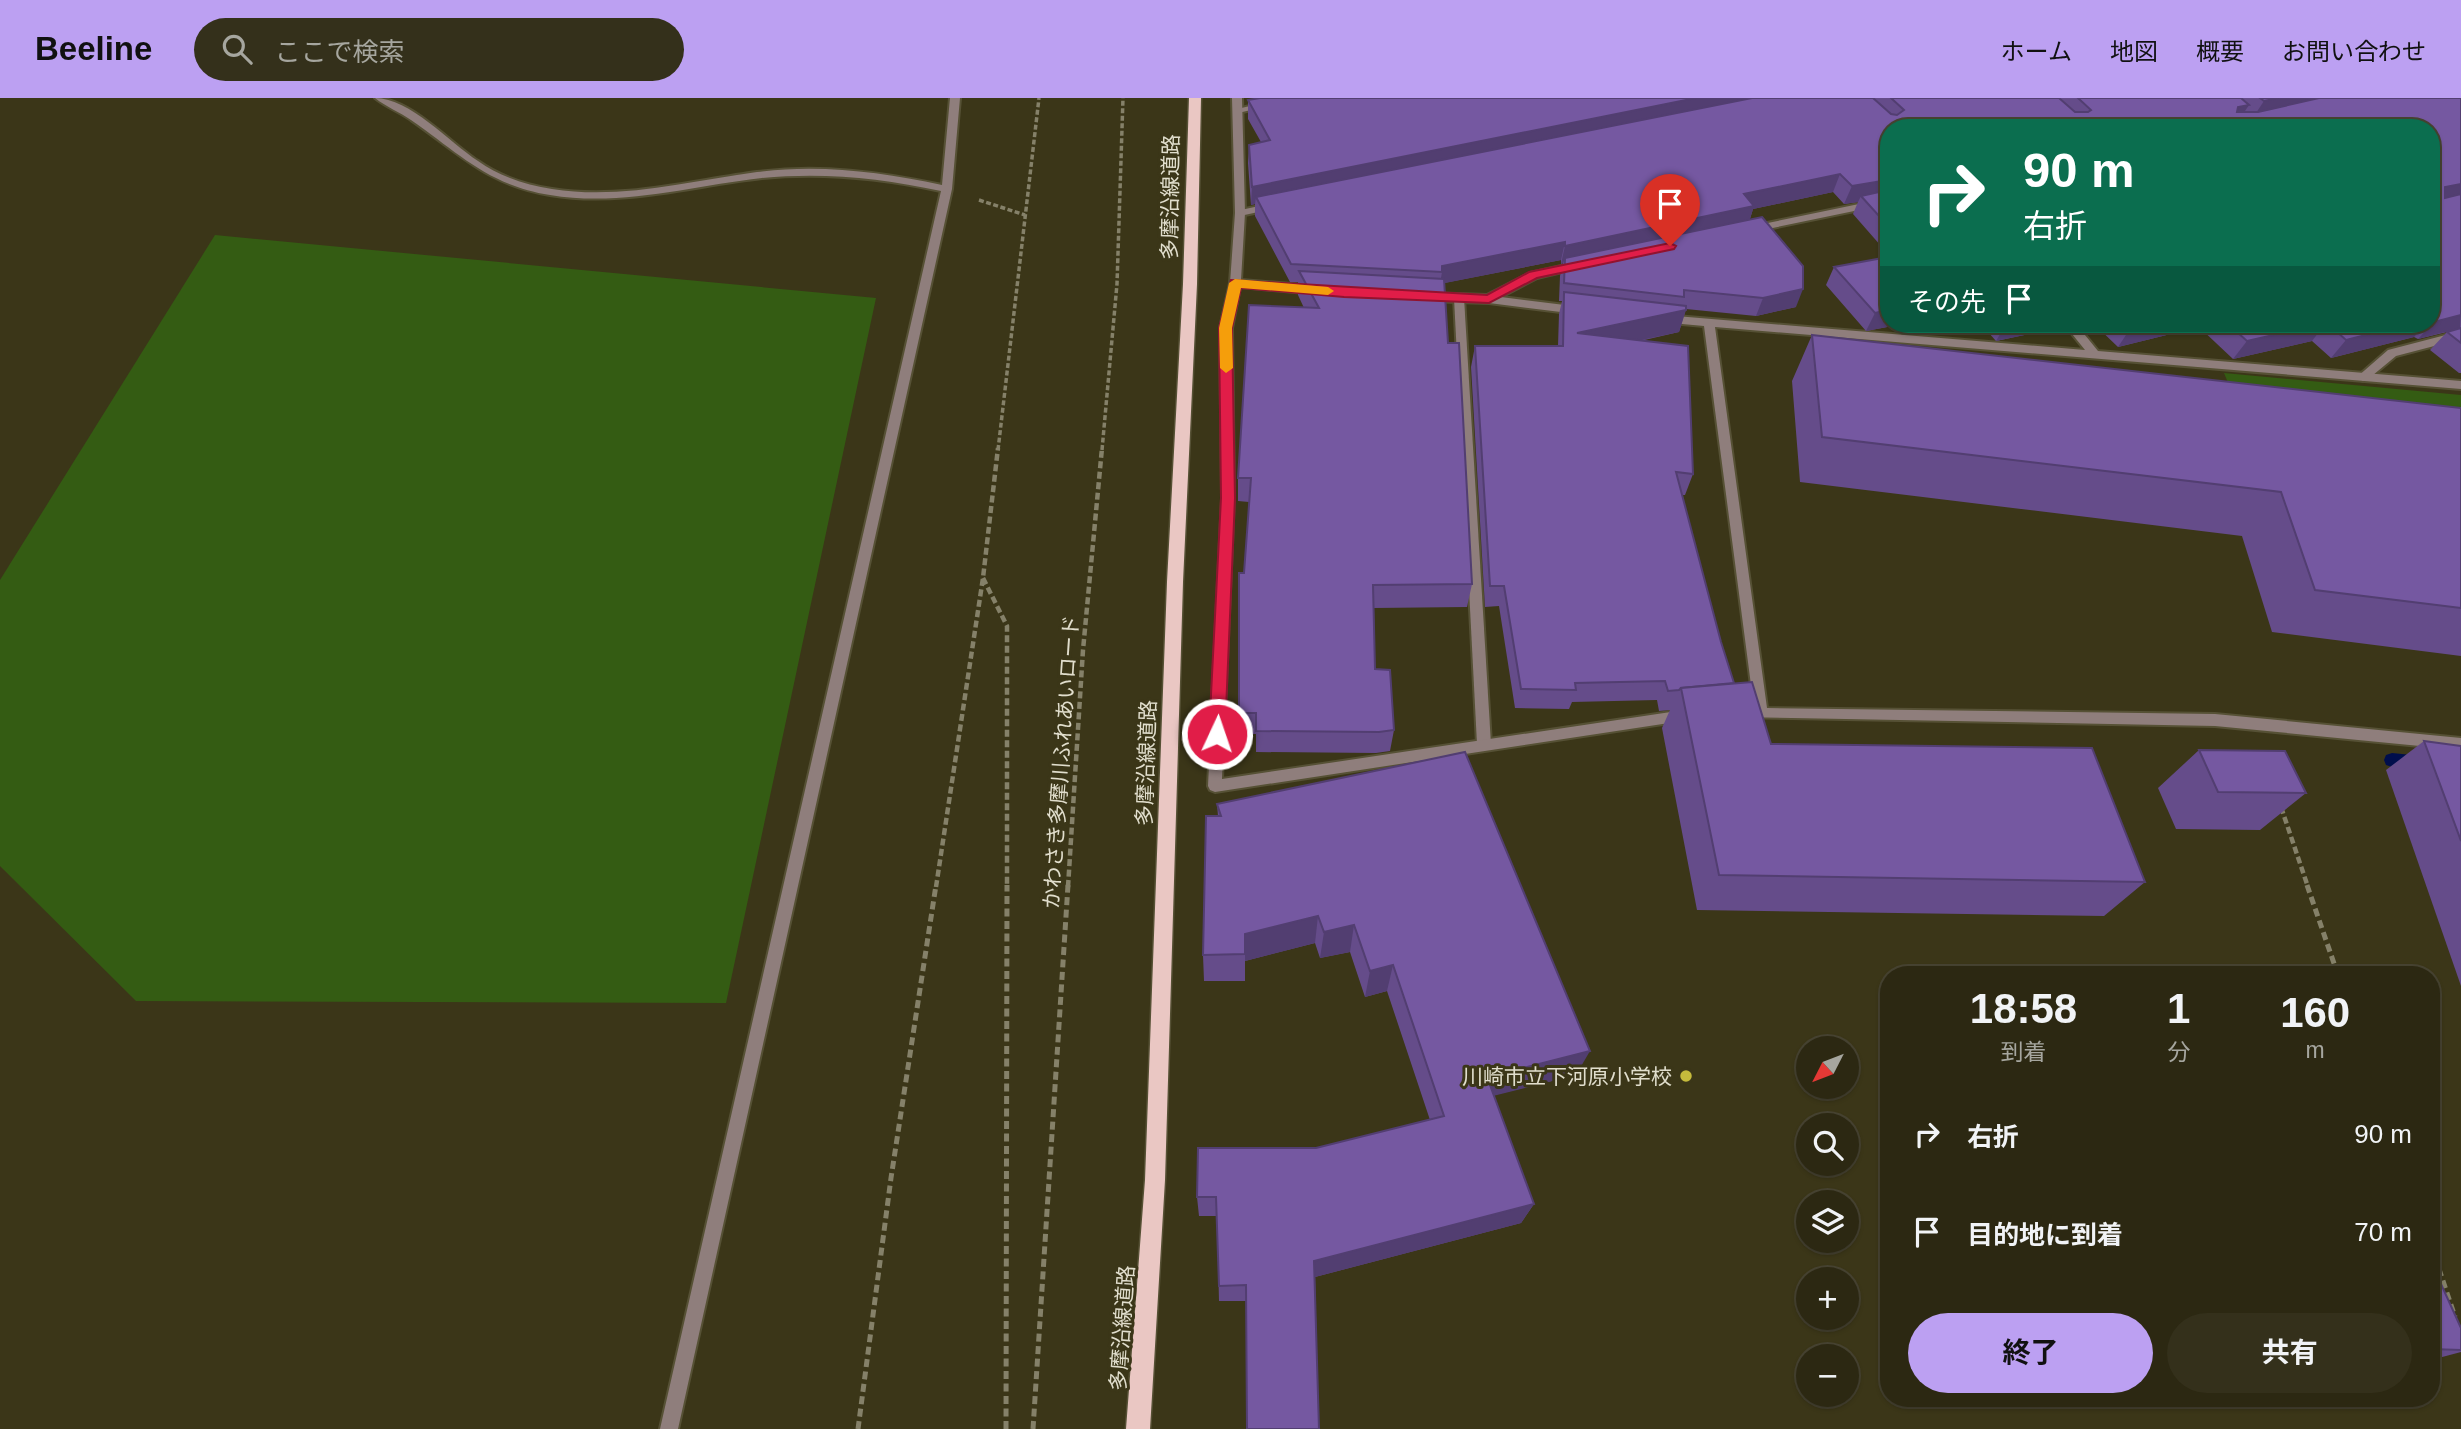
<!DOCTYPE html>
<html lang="ja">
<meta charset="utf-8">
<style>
:root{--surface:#2c2812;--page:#34301b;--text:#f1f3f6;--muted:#a6a69f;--line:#484432;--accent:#bca0f2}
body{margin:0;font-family:Helvetica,"Noto Sans JP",sans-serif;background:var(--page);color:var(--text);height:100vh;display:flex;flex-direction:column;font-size:26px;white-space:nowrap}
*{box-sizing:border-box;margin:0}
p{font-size:23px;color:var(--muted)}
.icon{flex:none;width:38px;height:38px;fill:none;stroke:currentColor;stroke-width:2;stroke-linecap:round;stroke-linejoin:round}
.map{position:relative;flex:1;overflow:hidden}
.sheet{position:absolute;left:1880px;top:868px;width:560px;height:441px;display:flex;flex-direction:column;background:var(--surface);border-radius:28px;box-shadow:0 2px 5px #0004,0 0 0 2px var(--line)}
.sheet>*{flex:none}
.banner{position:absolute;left:1880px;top:21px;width:560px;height:214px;border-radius:28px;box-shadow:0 2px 5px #0004,0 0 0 2px var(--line);background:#0b6e4f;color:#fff;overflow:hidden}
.needle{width:46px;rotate:228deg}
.buttons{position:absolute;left:1796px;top:938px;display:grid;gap:14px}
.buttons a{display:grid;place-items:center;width:63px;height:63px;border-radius:50%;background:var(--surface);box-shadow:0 2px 5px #0004,0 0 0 2px var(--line);font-size:35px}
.pin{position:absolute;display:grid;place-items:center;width:60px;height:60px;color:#fff;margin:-72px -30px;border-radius:50% 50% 50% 0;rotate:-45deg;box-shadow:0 0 7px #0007}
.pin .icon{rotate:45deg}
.me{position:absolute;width:77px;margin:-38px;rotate:3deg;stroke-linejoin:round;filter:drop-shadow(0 0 5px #0008)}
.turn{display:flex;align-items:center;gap:24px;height:147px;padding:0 28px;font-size:32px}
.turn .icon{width:91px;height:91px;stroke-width:2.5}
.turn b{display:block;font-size:49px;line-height:60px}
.then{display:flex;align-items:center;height:66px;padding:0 28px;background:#0003;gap:14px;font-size:26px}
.eta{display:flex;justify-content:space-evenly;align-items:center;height:119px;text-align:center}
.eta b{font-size:42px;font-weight:700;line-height:49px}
.action{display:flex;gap:14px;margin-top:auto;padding:14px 28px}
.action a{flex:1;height:80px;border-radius:42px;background:var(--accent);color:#111;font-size:28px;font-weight:700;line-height:80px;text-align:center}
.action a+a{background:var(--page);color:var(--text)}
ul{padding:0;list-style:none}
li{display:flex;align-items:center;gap:21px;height:98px;padding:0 28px}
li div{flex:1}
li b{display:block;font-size:26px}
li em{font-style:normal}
header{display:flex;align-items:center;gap:42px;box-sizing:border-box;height:98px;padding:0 35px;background:var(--accent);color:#111}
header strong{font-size:33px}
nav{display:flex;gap:38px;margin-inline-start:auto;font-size:24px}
.search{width:490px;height:63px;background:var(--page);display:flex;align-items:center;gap:18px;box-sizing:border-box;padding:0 24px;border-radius:38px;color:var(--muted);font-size:26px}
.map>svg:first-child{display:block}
.green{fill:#345c13}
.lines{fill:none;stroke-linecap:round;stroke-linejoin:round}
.stream{fill:#000e4c;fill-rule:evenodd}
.service-casing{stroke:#565135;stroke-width:4}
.minor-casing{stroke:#565135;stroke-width:4}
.primary-casing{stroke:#565135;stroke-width:3}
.path-far2{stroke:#858169;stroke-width:3.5;stroke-dasharray:5 2.5;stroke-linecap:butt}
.path-far1{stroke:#858169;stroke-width:4.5;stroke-dasharray:7 3.5;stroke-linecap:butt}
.path{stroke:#858169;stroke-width:5;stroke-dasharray:8 4.5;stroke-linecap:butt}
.service{fill:#8f7e7c;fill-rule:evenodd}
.minor{fill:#8f7e7c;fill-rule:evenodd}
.primary{fill:#eac7c3;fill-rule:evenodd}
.wall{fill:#654c8a}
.shaded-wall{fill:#523e71}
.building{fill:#7558a1;stroke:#523e71;stroke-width:2}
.route{fill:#e11d48;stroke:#92132f;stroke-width:2}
.slow{fill:#f59e0b}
.poi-dot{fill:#c6bb3c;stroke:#3b3618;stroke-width:2.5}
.labels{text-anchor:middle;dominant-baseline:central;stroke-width:6;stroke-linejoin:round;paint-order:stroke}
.street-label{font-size:21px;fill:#e1decd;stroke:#3b3618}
.poi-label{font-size:21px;fill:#e1decd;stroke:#3b3618;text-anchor:end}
</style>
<header>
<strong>Beeline</strong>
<div class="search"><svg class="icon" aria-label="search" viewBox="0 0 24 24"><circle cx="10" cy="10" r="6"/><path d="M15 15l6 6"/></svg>ここで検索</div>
<nav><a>ホーム</a><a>地図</a><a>概要</a><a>お問い合わせ</a></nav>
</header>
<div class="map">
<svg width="2461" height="1331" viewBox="0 0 2461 1331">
<rect width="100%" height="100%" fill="#3b3618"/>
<!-- green -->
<g class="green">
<path d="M 215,137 L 876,200 L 726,905 L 136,903 L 0,768 L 0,482 Z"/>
<path d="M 2224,275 L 2461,297 L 2461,339 L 2243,321 Z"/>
</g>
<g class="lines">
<!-- stream -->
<path class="stream" d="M 2392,655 L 2461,662 L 2461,676 L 2392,669 L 2386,667 L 2384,662 L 2386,657 Z"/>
<defs>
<g id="service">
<path d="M 375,0 C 410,0 449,44 478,63 C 499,78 526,87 552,91 C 621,102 689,83 757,74 C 820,66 881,74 942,87 L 950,0 L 960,0 L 952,91 L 678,1331 L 660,1331 L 941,93 C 881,80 823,74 762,80 C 691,88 621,109 550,97 C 488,87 460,56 411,22 C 400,14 386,9 375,0 Z"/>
<path d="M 1284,0 L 1304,0 L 1238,15 L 1233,12 Z"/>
<path d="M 1273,105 L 1277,106 L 1277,110 L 1240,118 L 1235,115 L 1236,113 Z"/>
<path d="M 1459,196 L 1464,200 L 1491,646 L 1489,650 L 1479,650 L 1477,646 L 1454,200 Z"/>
<path d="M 2461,233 L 2461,241 L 2396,258 L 2367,282 L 2363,283 L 2357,279 L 2388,252 Z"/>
</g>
<g id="minor">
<path d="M 1232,0 L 1242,0 L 1245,115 L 1241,182 L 1316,188 L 1321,192 L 1316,196 L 1240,189 L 1232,230 L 1234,400 L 1222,681 L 1684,612 L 1689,614 L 1691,618 L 1689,622 L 1215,694 L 1210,692 L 1208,688 L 1222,400 L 1220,230 L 1230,185 L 1235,115 Z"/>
<path d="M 1888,100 L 1888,106 L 1753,134 L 1748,131 L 1753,128 Z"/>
<path d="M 1579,164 L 1583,165 L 1583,169 L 1537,180 L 1501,199 L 1581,209 L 1582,212 L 1577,216 L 1489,205 L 1427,203 L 1422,199 L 1427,195 L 1487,197 L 1530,175 Z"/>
<path d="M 1664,217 L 2085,252 L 2064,226 L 2076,226 L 2098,253 L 2461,283 L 2461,291 L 1715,229 L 1767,610 L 2215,616 L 2461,640 L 2461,652 L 2215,628 L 1737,619 L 1735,615 L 1737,611 L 1754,610 L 1704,228 L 1660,224 L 1658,221 Z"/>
</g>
<path id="primary" d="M 1189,0 L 1201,0 L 1197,186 L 1183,484 L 1165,1082 L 1150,1331 L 1126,1331 L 1145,1082 L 1167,484 L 1183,186 Z"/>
</defs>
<!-- service casing -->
<use href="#service" class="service-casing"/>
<!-- minor casing -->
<use href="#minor" class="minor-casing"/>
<!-- primary casing -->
<use href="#primary" class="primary-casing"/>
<!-- path-far2 -->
<g class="path-far2">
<path d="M 979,102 L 1025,117"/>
<path d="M 998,352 L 1039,0"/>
<path d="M 1102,352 L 1117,186 L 1123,0"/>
</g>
<!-- path-far1 -->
<g class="path-far1">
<path d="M 983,480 L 1007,528 L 1007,789"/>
<path d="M 2281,709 L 2308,789"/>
<path d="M 936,789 L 983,480 L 998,350"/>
<path d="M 1068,789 L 1083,552 L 1102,350"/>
</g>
<!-- path -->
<g class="path">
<path d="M 2307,787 L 2338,877"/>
<path d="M 2431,1147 L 2455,1219"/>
<path d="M 858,1331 L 891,1080 L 936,787"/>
<path d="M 1006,1331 L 1007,787"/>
<path d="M 1033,1331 L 1068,787"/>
</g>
<!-- service -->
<use href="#service" class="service"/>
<!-- minor -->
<use href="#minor" class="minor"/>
<!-- primary -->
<use href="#primary" class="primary"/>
</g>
<!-- wall -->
<g class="wall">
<path d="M 1260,0 L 2461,0 L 2461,275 L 2459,275 L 2430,252 L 2447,234 L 2418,241 L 2414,239 L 2331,260 L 2312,243 L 2233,261 L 2199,229 L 2118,249 L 2094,226 L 2431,226 L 2431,30 L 1888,30 L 1888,156 L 1853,116 L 1858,104 L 1844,106 L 1833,94 L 1753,111 L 1750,121 L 1796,209 L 1756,218 L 1686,211 L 1679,234 L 1640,243 L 1693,376 L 1685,397 L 1682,397 L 1721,544 L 1734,585 L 1771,646 L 2145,784 L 2104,818 L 1697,812 L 1662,630 L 1670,612 L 1659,613 L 1657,602 L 1572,604 L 1569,611 L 1515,610 L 1499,508 L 1485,509 L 1471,269 L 1475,248 L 1558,248 L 1559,216 L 1562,203 L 1559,203 L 1560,178 L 1563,165 L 1561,166 L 1561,162 L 1444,185 L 1448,245 L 1472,486 L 1467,509 L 1374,510 L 1375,571 L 1394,632 L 1390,653 L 1376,655 L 1256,654 L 1256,636 L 1239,636 L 1239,475 L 1244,475 L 1249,404 L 1238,403 L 1238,380 L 1304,210 L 1298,197 L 1298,184 L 1290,184 L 1255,118 L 1255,106 L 1251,107 L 1248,65 L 1249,47 L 1261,44 L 1248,21 L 1248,2 Z"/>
<path d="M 1834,169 L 1888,226 L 1903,226 L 1866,233 L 1826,187 Z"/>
<path d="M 1981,226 L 2065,226 L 2063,229 L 1996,243 Z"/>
<path d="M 1812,237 L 2461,310 L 2461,558 L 2272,534 L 2242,438 L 1800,384 L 1792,283 Z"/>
<path d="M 2424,643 L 2461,648 L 2461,888 L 2386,672 Z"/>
<path d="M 2199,652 L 2306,695 L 2260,732 L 2176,731 L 2158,690 Z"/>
<path d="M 1217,706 L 1576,977 L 1494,997 L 1534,1106 L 1521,1125 L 1315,1179 L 1319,1331 L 1246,1331 L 1246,1203 L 1219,1203 L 1217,1118 L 1199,1118 L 1197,1099 L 1316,1050 L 1430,1022 L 1387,893 L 1365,899 L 1350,854 L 1320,860 L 1315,845 L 1245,863 L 1245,883 L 1204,883 L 1203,857 L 1218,718 Z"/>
<path d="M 2431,1164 L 2461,1230 L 2461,1254 L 2431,1262 Z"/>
</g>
<!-- shaded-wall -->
<g class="shaded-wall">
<path d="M 1696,0 L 1781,0 L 1256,99 L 1255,106 L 1251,107 L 1252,89 Z"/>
<path d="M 2278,0 L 2342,0 L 2252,21 L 2264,3 Z"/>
<path d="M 2249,7 L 2237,25 L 2226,27 L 2238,9 Z"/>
<path d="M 1840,76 L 1833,94 L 1753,111 L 1748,127 L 1565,160 L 1563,165 L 1561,166 L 1565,148 L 1744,96 Z"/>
<path d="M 1888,82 L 1888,98 L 1861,98 L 1858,104 L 1844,106 L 1852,88 Z"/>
<path d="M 2461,86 L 2461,100 L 2431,107 L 2445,89 Z"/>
<path d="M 1565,144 L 1561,162 L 1440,186 L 1442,174 L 1442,168 Z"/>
<path d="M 1803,191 L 1796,209 L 1756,218 L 1763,200 Z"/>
<path d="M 1686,212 L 1679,234 L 1571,257 L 1577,235 Z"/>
<path d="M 1888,212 L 1888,226 L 1903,226 L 1866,233 L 1875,215 Z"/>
<path d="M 2461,217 L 2460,230 L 2418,241 L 2434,224 Z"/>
<path d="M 2006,226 L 2065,226 L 2063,229 L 1996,243 Z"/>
<path d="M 2153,226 L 2202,226 L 2199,229 L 2118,249 L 2130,231 Z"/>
<path d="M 2322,226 L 2325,226 L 2312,243 L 2233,261 L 2247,243 Z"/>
<path d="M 2410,226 L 2426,226 L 2414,239 L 2331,260 L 2346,242 Z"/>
<path d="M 1318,818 L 1315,845 L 1245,863 L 1245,836 Z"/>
<path d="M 1354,827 L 1350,854 L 1320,860 L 1324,834 Z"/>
<path d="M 1393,867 L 1387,893 L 1365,899 L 1370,873 Z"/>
<path d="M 1590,953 L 1576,977 L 1477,1002 L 1487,979 Z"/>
<path d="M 1534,1106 L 1521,1125 L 1311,1180 L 1314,1163 Z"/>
</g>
<!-- building -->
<g class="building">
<path d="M 1260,0 L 1696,0 L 1252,89 L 1249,47 L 1270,42 L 1248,2 Z"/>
<path d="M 1752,0 L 1873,0 L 1891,16 L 1897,17 L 1904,12 L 1891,0 L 2059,0 L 2075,14 L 2088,14 L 2091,12 L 2078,0 L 2241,0 L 2249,7 L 2238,9 L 2237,14 L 2258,14 L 2319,0 L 2461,0 L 2461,86 L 2445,89 L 2445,100 L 2461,96 L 2461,217 L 2434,224 L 2431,221 L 2431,30 L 1888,30 L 1888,82 L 1852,88 L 1840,76 L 1744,96 L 1754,108 L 1565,148 L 1565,144 L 1442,168 L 1442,174 L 1291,166 L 1256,99 Z"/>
<path d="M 2260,0 L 2278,0 L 2264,3 Z"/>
<path d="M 1888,92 L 1888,128 L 1861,98 Z"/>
<path d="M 1762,119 L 1803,168 L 1803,191 L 1763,200 L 1684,192 L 1684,199 L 1564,185 L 1565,160 Z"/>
<path d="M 1888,159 L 1888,212 L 1875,215 L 1834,169 Z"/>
<path d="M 1299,173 L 1444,181 L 1448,245 L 1459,245 L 1472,486 L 1373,487 L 1375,571 L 1390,572 L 1394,632 L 1379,634 L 1256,633 L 1256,615 L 1239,615 L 1239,475 L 1244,475 L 1251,380 L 1238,380 L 1249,207 L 1319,210 Z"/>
<path d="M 1564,194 L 1686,208 L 1686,212 L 1577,235 L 1688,248 L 1693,376 L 1676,374 L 1721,544 L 1734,585 L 1681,590 L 1679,592 L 1668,593 L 1665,583 L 1575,585 L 1576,592 L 1521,591 L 1504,488 L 1490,488 L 1475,248 L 1563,248 Z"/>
<path d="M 2124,226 L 2153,226 L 2130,231 Z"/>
<path d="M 2228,226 L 2322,226 L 2247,243 Z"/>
<path d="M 2328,226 L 2410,226 L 2346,242 Z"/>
<path d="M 2461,230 L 2461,245 L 2447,234 Z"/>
<path d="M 1812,237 L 2461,310 L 2461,510 L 2315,492 L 2281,394 L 1822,339 Z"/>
<path d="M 1752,584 L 1771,646 L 2092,650 L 2145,784 L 1719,777 L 1681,590 Z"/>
<path d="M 2424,643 L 2461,648 L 2461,743 Z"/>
<path d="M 2199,652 L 2285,653 L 2306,695 L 2218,694 Z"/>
<path d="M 1465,654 L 1590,953 L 1487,979 L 1534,1106 L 1314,1163 L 1319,1331 L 1247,1331 L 1246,1187 L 1219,1188 L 1216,1099 L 1197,1099 L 1198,1050 L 1316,1050 L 1444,1018 L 1393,867 L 1370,873 L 1354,827 L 1324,834 L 1318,818 L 1245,836 L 1245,856 L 1203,857 L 1206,718 L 1221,718 L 1217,706 Z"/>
<path d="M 2431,1164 L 2461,1230 L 2461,1252 L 2431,1251 Z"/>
</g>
<!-- route -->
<path class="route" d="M 1670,145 L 1676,148 L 1674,151 L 1537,180 L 1489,205 L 1344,199 L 1241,190 L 1232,230 L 1235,400 L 1225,636 L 1223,640 L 1211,640 L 1209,636 L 1221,400 L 1219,230 L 1231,182 L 1487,197 L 1529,174 Z"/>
<!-- slow -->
<path class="slow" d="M 1235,181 L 1328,189 L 1334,193 L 1328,197 L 1241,190 L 1232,230 L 1233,270 L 1226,275 L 1220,270 L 1219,230 L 1229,185 Z"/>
<!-- markers -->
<circle class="poi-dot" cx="1686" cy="978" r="7"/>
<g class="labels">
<!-- street labels -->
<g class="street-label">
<text transform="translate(1170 99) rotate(-89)">多摩沿線道路</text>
<text transform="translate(1061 664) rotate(-86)">かわさき多摩川ふれあいロード</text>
<text transform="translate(1146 665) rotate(-88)">多摩沿線道路</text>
<text transform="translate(1122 1230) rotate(-86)">多摩沿線道路</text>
</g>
<!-- poi labels -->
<g class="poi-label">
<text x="1672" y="978">川崎市立下河原小学校</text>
</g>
</g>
</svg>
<div class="buttons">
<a><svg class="needle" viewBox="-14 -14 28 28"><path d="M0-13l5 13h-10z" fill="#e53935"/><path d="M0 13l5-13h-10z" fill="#a6a69f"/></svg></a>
<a><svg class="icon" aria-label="search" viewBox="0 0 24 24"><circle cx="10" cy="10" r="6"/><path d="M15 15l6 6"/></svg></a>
<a><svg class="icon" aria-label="layers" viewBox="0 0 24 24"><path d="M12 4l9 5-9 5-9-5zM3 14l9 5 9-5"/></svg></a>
<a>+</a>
<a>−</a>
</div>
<div class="pin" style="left:1670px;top:148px;background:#d93025"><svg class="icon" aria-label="arrive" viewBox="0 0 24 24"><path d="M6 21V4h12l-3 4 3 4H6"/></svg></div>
<svg class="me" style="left:1217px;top:636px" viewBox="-20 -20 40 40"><circle r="17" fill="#e11d48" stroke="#fff" stroke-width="3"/><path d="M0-11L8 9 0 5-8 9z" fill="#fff"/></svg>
<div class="banner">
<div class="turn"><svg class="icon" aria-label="right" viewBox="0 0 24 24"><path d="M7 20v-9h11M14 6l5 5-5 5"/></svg><div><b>90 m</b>右折</div></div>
<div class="then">その先<svg class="icon" aria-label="arrive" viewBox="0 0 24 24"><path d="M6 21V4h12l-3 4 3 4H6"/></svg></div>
</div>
<section class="sheet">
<div class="eta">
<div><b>18:58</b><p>到着</p></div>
<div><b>1</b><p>分</p></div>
<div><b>160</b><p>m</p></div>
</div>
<ul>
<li><svg class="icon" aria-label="right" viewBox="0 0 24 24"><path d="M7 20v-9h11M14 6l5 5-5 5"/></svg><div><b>右折</b></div><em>90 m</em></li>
<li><svg class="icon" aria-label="arrive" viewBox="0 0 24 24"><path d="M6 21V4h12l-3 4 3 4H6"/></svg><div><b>目的地に到着</b></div><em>70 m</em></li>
</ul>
<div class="action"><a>終了</a><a>共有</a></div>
</section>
</div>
